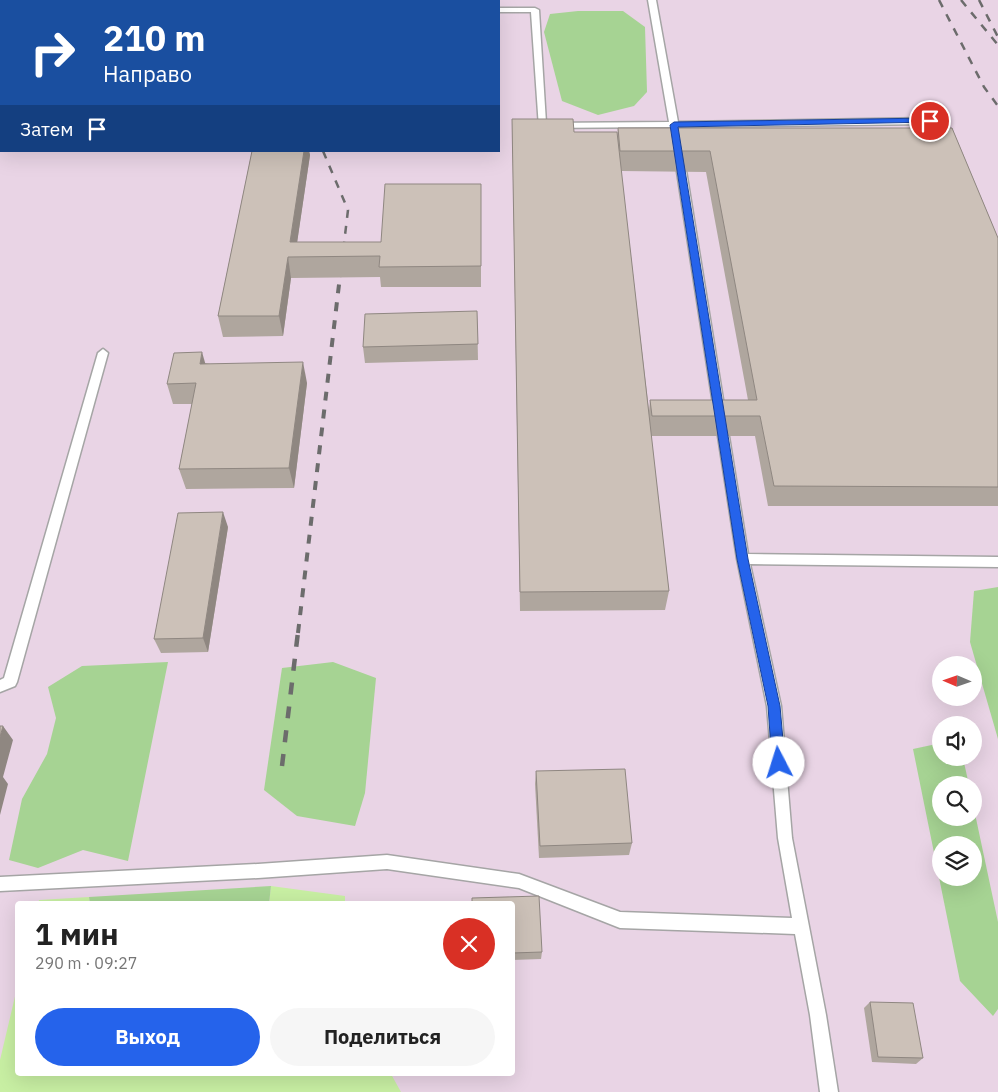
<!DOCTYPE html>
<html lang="ru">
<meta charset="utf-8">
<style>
:root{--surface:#fff;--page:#f6f6f6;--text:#222;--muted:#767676;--accent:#2563eb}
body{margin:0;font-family:"IBM Plex Sans",sans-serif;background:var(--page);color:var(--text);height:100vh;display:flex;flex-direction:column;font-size:19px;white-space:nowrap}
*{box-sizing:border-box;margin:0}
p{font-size:16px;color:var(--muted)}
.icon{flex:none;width:28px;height:28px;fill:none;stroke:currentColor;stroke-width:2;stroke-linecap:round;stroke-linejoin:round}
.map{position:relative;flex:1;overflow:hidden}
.sheet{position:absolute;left:15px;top:901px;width:500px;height:175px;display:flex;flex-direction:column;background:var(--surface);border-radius:5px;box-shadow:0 5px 20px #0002}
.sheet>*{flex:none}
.banner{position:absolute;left:0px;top:0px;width:500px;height:152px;box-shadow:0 5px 20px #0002;background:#1a4fa0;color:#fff;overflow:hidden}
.needle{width:32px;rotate:272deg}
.controls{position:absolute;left:932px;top:656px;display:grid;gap:10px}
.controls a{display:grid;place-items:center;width:50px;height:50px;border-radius:50%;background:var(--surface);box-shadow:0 5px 20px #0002;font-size:25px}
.pin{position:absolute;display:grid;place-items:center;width:42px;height:42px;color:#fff;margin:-21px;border:2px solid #fff;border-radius:50%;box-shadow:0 1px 5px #0007}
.me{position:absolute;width:55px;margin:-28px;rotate:355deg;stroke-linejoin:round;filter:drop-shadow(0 0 4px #0008)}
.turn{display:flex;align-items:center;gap:18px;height:105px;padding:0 20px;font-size:22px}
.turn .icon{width:65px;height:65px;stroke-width:2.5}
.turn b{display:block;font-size:35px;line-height:42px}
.then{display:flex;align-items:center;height:48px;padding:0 20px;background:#0003;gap:10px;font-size:19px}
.round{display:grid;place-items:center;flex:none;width:52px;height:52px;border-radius:26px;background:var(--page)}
.summary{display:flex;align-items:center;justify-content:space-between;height:85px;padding:0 20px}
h1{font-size:30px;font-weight:800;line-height:38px}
.button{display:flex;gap:10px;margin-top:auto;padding:10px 20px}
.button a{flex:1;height:58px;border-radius:30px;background:var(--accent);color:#fff;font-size:20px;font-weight:800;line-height:58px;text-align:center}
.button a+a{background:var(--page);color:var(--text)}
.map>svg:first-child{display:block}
.industrial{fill:#e9d4e5;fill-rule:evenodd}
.grass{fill:#c8efa3}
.forest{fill:#a6d393;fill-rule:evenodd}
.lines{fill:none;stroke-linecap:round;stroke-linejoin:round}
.lane-casing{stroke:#a5a5a5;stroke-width:3}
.lane{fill:#fff;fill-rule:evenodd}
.rail-far2{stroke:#6c6c6c;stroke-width:2.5;stroke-dasharray:8 8;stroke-linecap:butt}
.rail-far1{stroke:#6c6c6c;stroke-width:4;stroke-dasharray:9 9;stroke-linecap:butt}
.rail{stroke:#6c6c6c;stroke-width:4.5;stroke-dasharray:12 12;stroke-linecap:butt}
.wall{fill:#afa69e;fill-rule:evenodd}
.shaded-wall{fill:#8f8781}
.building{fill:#ccc1b8;stroke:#8f8781}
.route{fill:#2563eb;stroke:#184099}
</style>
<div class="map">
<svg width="998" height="1092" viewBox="0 0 998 1092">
<rect width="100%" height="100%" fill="#f0ebe2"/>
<!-- industrial -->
<path class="industrial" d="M 121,0 L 998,0 L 998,1092 L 0,1092 L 0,62 L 1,151 L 499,151 L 499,1 ZM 941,665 L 974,665 L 974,698 L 941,698 ZM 941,725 L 974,725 L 974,758 L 941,758 ZM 941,785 L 974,785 L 974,818 L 941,818 ZM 941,845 L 974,845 L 974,878 L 941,878 ZM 18,904 L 512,904 L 512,1074 L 18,1074 Z"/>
<!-- grass -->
<g class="grass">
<path d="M 271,886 L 345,896 L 345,904 L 269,904 Z"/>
<path d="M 89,897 L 90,904 L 38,904 L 39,900 Z"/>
<path d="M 17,988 L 18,1074 L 391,1074 L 401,1092 L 0,1092 L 0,1060 Z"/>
</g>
<!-- forest -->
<g class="forest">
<path d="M 578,11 L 623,11 L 645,27 L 647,92 L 634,106 L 598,115 L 562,101 L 544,32 L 550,14 Z"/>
<path d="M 998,587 L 998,739 L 970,642 L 974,591 Z"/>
<path d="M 168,662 L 128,861 L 83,850 L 38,868 L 9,860 L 22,799 L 47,754 L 56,718 L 48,687 L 82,666 Z"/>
<path d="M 333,662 L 376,678 L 365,793 L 355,826 L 297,816 L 264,790 L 282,668 Z"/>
<path d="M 941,743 L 941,758 L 963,758 L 969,785 L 941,785 L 941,818 L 974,818 L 974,809 L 998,922 L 998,1009 L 993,1016 L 960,981 L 913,749 ZM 941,845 L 974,845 L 974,878 L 941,878 Z"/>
<path d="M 271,886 L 269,904 L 90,904 L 89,897 Z"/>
</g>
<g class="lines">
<defs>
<g id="lane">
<rect x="412" y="0" width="8" height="1"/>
<path d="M 648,0 L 656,0 L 678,122 L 930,118 L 934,121 L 930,124 L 679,127 L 748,554 L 998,557 L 998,567 L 750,564 L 781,706 L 792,838 L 826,1015 L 838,1092 L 820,1092 L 810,1015 L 795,934 L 620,928 L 519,888 L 387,869 L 258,878 L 0,891 L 0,877 L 258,864 L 387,855 L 519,874 L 620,912 L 792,918 L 778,838 L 767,706 L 737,559 L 670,127 L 539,128 L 531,12 L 499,12 L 499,8 L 535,8 L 539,10 L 546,123 L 669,122 Z"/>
<path d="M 0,90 L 1,91 L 1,97 L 0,96 Z"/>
<path d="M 103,349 L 108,353 L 17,682 L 15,686 L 0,692 L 0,680 L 4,678 L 98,353 Z"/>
</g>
</defs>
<!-- lane casing -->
<use href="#lane" class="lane-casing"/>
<!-- lane -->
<use href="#lane" class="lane"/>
<!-- rail-far2 -->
<g class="rail-far2">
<path d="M 939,0 L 984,87 L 998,106"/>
<path d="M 961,0 L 998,45"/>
<path d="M 979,0 L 998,37"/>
<path d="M 323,151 L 348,210 L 340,277"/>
</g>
<!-- rail-far1 -->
<path class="rail-far1" d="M 298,633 L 340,276"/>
<!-- rail -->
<path class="rail" d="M 282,766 L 298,632"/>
</g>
<!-- wall -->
<g class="wall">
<rect x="2" y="0" width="62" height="1"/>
<rect x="330" y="0" width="48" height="1"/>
<path d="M 1,2 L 1,21 L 0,18 L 0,4 Z"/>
<path d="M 512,119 L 574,132 L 617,137 L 618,128 L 952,128 L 998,238 L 998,506 L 768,506 L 755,436 L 651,436 L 669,591 L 665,610 L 520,611 ZM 621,171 L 706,172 L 748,400 L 650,400 L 649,411 Z"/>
<path d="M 252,151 L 309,151 L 310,155 L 297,242 L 381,242 L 481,184 L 481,287 L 381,287 L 380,277 L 291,278 L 283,336 L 223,337 L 218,316 Z"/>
<path d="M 477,311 L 478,360 L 365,363 L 363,347 Z"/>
<path d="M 205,363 L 307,383 L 294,488 L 186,489 L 179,469 L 192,404 L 173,404 L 167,384 Z"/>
<path d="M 228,527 L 208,652 L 161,653 L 154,639 Z"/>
<path d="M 536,771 L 632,843 L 629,855 L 539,858 L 535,784 Z"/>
<path d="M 512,904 L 542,952 L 541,959 L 512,960 Z"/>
<path d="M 870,1002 L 923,1058 L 916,1064 L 872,1062 L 864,1008 Z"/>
</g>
<!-- shaded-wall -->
<g class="shaded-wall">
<rect x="54" y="0" width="10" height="1"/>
<path d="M 304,151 L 309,151 L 310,155 L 295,257 L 290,242 Z"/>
<path d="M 288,257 L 291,278 L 283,336 L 279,316 Z"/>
<path d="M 202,352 L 208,373 L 200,364 Z"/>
<path d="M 303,362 L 307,383 L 294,488 L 289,468 Z"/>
<path d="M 223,512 L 228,527 L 208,652 L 203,638 Z"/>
<path d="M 3,726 L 13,740 L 3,777 L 8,784 L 0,815 L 0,737 Z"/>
</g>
<!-- building -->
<g class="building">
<rect x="2" y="0" width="29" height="1"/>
<path d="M 1,2 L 1,10 L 0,10 L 0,4 Z"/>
<path d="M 1,115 L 1,127 L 0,127 L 0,116 Z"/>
<path d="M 512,119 L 573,119 L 574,132 L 617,132 L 669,591 L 520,592 Z"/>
<path d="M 618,128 L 952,128 L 998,238 L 998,487 L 774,486 L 760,416 L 652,416 L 650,400 L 757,400 L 710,151 L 620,151 Z"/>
<path d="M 252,151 L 304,151 L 290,242 L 381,242 L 385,184 L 481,184 L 481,266 L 379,267 L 380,256 L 288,257 L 279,316 L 218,316 Z"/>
<path d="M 477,311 L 478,344 L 363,347 L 365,314 Z"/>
<path d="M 202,352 L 200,364 L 303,362 L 289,468 L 179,469 L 196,383 L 167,384 L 174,353 Z"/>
<path d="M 223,512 L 203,638 L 154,639 L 178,513 Z"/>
<path d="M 0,726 L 3,726 L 0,737 Z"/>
<path d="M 625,769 L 632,843 L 540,846 L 536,771 Z"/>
<path d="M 539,896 L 542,952 L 512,953 L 512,904 L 472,904 L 472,898 Z"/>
<path d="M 870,1002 L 913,1003 L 923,1058 L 878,1057 Z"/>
</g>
<!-- route -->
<path class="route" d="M 930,118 L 934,121 L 933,122 L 678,127 L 748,559 L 780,706 L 785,763 L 783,767 L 779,769 L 774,767 L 772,763 L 768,706 L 737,559 L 670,125 L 674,122 Z"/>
</svg>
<div class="controls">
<a><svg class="needle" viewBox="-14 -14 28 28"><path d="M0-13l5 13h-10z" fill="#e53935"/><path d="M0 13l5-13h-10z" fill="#767676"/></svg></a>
<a><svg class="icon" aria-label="sound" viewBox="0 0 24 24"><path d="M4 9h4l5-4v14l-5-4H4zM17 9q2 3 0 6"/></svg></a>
<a><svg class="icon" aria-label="search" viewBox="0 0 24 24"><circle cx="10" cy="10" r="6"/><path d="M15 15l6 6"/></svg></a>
<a><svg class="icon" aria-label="layers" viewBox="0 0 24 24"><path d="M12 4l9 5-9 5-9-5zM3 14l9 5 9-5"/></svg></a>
</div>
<div class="pin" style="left:930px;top:121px;background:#d93025"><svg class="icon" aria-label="arrive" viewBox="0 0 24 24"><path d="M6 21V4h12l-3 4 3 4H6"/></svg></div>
<svg class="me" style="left:779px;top:763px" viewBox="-20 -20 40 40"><circle r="19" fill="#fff"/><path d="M0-13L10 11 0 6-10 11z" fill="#2563eb"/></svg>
<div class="banner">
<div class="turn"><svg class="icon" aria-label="right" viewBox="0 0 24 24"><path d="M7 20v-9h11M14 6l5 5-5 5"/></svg><div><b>210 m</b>Направо</div></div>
<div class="then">Затем<svg class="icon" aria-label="arrive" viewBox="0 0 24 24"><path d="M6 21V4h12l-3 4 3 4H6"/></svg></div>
</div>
<section class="sheet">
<div class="summary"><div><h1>1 мин</h1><p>290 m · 09:27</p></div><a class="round" style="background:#d93025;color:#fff"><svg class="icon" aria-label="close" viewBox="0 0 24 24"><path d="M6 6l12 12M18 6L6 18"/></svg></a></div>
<div class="button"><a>Выход</a><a>Поделиться</a></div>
</section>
</div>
